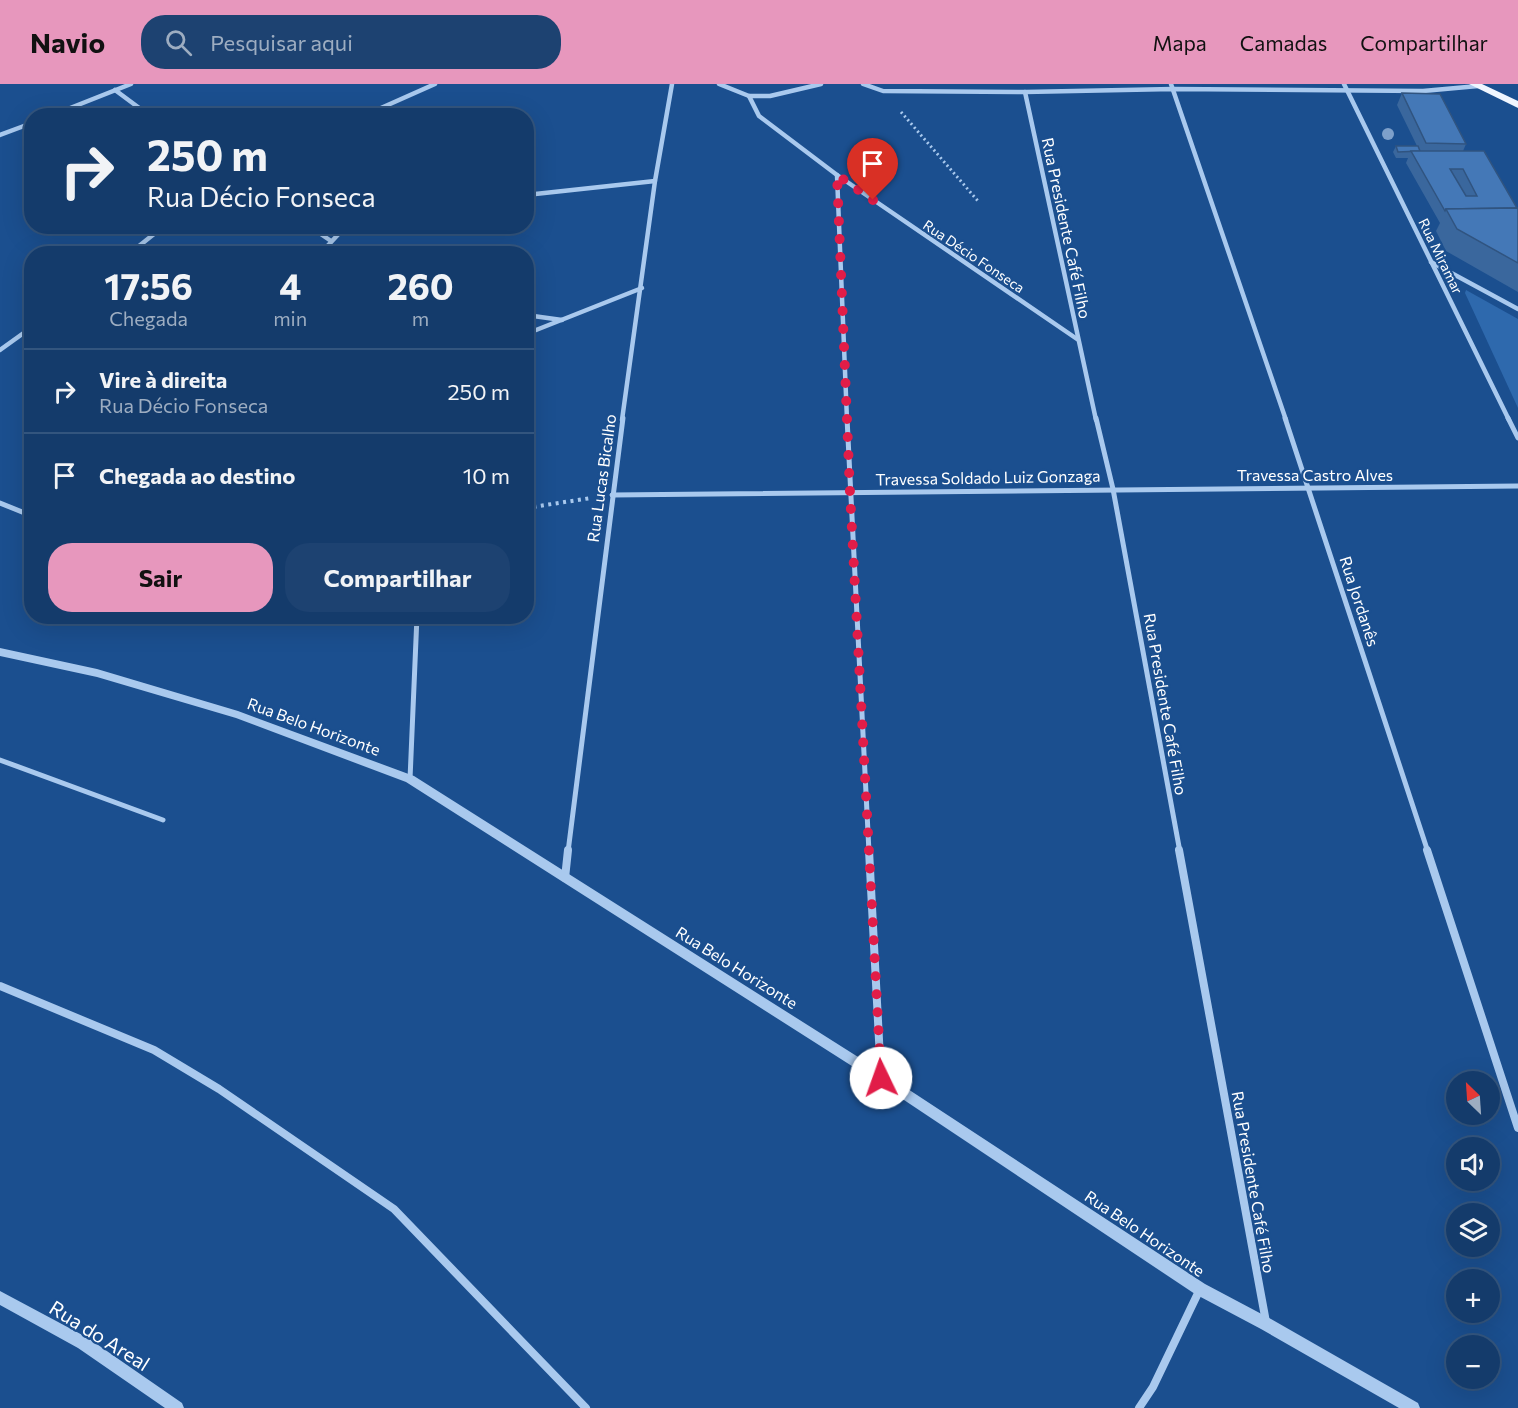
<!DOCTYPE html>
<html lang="pt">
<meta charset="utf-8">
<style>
:root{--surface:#143b6b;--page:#1d4271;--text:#f1f3f6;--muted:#9dadc1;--line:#33557e;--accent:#e797bd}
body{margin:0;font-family:Commissioner,sans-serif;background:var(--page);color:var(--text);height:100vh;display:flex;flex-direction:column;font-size:22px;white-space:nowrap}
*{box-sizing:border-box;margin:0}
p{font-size:20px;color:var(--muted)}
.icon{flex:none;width:33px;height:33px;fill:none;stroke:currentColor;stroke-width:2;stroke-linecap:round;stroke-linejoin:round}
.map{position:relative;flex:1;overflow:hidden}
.drawer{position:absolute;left:24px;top:162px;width:510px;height:378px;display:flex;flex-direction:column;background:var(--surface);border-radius:24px;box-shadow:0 6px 24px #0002,0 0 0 2px var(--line)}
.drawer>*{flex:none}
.guide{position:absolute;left:24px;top:24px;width:510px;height:126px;border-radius:24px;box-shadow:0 6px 24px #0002,0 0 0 2px var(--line);background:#143b6b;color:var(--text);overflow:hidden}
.needle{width:39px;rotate:335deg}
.fabs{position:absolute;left:1446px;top:987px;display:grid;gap:12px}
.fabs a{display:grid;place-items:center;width:54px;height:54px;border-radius:50%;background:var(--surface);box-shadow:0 6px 24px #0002,0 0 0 2px var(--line);font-size:30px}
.pin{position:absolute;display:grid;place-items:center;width:51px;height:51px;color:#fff;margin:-62px -26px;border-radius:50% 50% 50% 0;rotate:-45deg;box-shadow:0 0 6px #0007}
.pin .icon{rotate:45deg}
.me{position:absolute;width:66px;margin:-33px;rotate:357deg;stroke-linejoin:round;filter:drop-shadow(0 0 4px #0008)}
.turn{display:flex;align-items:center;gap:21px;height:126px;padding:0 24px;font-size:27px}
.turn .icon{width:78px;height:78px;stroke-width:2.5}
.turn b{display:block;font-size:42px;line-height:51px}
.eta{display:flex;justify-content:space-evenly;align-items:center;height:102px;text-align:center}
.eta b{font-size:36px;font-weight:700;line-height:42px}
.cta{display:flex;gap:12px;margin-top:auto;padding:12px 24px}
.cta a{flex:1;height:69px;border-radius:24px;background:var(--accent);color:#111;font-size:24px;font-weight:700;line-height:69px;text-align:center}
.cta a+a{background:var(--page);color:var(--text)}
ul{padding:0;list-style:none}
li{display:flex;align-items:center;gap:18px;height:84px;padding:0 24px;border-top:2px solid var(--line)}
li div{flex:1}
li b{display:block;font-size:22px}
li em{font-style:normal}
header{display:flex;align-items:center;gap:36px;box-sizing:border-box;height:84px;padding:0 30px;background:var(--accent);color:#111}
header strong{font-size:28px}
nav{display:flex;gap:33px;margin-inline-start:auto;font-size:21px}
.search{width:420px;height:54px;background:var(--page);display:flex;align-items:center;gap:15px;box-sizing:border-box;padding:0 21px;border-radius:24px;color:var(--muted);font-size:22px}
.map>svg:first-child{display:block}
.green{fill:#2e69ad}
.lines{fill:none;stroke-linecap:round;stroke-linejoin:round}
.path-far1{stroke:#a9c9ee;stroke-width:3;stroke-dasharray:2 3;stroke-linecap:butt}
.path{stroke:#a9c9ee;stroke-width:4;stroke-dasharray:3 4.5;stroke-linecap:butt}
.minor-far2{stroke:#a9c9ee;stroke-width:4.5}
.minor-far1{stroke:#a9c9ee;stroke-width:5}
.minor{stroke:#a9c9ee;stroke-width:8}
.tertiary{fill:#a9c9ee;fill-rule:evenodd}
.primary{fill:#f0f6ff;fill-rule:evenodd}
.tree{fill:#7ea0ca}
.wall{fill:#3a679d}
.building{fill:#4478b7;stroke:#305480;stroke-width:1.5;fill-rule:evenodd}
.route{stroke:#e11d48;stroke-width:10;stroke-dasharray:0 18}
.labels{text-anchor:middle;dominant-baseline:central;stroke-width:4.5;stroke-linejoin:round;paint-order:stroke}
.far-street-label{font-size:14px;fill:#fff;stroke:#1b4f8f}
.street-label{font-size:16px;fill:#fff;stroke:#1b4f8f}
.near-street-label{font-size:20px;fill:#fff;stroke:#1b4f8f}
</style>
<header>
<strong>Navio</strong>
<div class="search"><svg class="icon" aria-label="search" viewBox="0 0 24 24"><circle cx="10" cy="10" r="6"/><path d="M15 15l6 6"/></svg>Pesquisar aqui</div>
<nav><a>Mapa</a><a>Camadas</a><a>Compartilhar</a></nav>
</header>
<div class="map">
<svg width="1518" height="1324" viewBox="0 0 1518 1324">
<rect width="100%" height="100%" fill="#1b4f8f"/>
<!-- green -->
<path class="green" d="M 1466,206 L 1518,235 L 1518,324 L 1465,209 Z"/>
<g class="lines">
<!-- path-far1 -->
<path class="path-far1" d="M 901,28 L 978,117"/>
<!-- path -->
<path class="path" d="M 526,424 L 591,414"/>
<!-- minor-far2 -->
<g class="minor-far2">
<path d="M 719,0 L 749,12 L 770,12 L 821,0"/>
<path d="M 863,0 L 883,7 L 1025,8 L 1173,5 L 1423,7 L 1478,2"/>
<path d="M 1171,0 L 1286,336"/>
<path d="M 1344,0 L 1509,336"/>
<path d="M 115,6 L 150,32"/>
<path d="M 1025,8 L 1096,336"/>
<path d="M 749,12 L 759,32 L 837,91 L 1077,255"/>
<path d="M 50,32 L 131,0"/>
<path d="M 363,32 L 435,0"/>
<path d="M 0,51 L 32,39"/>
<path d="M 837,91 L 847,336"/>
<path d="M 526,111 L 655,97"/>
<path d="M 309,142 L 331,157"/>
<path d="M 129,170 L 164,142"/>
<path d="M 320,170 L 346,142"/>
<path d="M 1431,178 L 1518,225"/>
<path d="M 526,231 L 562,236"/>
<path d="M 526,250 L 642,204"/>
<path d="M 0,266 L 32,243"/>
<path d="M 622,336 L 655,97 L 672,0"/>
</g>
<!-- minor-far1 -->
<g class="minor-far1">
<path d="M 847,334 L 869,768"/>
<path d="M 1096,334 L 1113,405 L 1180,768"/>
<path d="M 1285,334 L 1428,768"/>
<path d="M 1508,334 L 1518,354"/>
<path d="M 612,411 L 1518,402"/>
<path d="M 0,419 L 32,432"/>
<path d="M 0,676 L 163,736"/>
<path d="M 410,695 L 417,532"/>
<path d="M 568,768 L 623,334"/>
</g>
<!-- minor -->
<g class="minor">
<path d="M 869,766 L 881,994"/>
<path d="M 1179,766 L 1266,1238"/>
<path d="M 1427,766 L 1518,1044"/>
<path d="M 565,794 L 568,766"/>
<path d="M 0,902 L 154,966 L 219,1005 L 394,1125 L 586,1324"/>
<path d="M 1139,1324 L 1153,1303 L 1200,1205"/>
</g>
<!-- tertiary -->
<g class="tertiary">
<path d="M 0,564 L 97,585 L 238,627 L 414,692 L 885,990 L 1205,1200 L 1271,1235 L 1418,1319 L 1420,1324 L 1399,1324 L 1261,1245 L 1195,1210 L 877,998 L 406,698 L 236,634 L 97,593 L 0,572 Z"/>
<path d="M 0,1207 L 88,1254 L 182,1319 L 184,1324 L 165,1324 L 78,1264 L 0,1221 Z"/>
</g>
<!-- primary -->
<path class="primary" d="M 1469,0 L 1482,0 L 1518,17 L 1518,24 Z"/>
</g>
<!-- trees -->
<circle class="tree" cx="1388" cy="50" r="6"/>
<!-- wall -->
<path class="wall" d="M 1402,9 L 1466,60 L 1463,67 L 1517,124 L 1518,124 L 1518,208 L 1446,167 L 1436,147 L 1440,139 L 1406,79 L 1408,74 L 1396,74 L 1393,68 L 1396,62 L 1417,62 L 1397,21 Z"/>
<!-- building -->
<g class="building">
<path d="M 1402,9 L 1440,10 L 1466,60 L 1426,59 Z"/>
<path d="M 1396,62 L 1418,62 L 1420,67 L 1398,68 Z"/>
<path d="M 1411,67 L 1484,67 L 1517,124 L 1508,124 L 1446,125 L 1445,127 ZM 1450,85 L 1463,85 L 1477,112 L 1466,112 Z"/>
<path d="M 1518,124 L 1518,179 L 1457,145 L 1446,125 Z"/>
</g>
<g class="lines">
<!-- route -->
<path class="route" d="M 873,116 L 837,91 L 850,409 L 881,994"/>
</g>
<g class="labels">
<!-- far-street labels -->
<g class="far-street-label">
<text transform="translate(974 172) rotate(34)">Rua Décio Fonseca</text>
<text transform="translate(1441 172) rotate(64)">Rua Miramar</text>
</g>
<!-- street labels -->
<g class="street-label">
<text transform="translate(1067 144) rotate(78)">Rua Presidente Café Filho</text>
<text x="1315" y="390">Travessa Castro Alves</text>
<text transform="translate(988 393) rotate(-1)">Travessa Soldado Luiz Gonzaga</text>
<text transform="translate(601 394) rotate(-82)">Rua Lucas Bicalho</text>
<text transform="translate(1360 517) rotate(72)">Rua Jordanês</text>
<text transform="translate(1166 620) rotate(80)">Rua Presidente Café Filho</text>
<text transform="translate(314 642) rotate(20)">Rua Belo Horizonte</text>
<text transform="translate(737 883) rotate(32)">Rua Belo Horizonte</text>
<text transform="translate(1254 1098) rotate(80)">Rua Presidente Café Filho</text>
<text transform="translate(1145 1149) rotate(34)">Rua Belo Horizonte</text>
</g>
<!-- near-street labels -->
<g class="near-street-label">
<text transform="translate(100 1251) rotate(32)">Rua do Areal</text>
</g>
</g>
</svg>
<div class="fabs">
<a><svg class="needle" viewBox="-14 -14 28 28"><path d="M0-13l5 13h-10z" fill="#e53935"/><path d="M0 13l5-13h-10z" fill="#9dadc1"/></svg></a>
<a><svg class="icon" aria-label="sound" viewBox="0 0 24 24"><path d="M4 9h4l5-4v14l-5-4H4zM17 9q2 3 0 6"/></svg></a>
<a><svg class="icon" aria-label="layers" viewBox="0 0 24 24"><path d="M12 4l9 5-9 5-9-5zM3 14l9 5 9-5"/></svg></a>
<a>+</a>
<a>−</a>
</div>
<div class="pin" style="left:873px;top:116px;background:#d93025"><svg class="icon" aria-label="arrive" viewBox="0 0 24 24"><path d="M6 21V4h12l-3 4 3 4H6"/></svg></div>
<svg class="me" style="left:881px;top:994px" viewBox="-20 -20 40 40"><circle r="19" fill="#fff"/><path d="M0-13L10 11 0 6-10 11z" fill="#e11d48"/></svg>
<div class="guide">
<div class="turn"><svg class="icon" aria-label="right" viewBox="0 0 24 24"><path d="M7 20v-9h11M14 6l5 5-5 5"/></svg><div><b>250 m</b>Rua Décio Fonseca</div></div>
</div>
<section class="drawer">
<div class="eta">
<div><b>17:56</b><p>Chegada</p></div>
<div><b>4</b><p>min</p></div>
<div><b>260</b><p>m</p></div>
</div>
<ul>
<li><svg class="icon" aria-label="right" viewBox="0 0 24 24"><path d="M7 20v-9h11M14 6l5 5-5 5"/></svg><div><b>Vire à direita</b><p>Rua Décio Fonseca</p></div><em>250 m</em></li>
<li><svg class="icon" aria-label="arrive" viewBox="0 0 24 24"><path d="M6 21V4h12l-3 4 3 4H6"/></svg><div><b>Chegada ao destino</b></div><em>10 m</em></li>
</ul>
<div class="cta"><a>Sair</a><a>Compartilhar</a></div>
</section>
</div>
